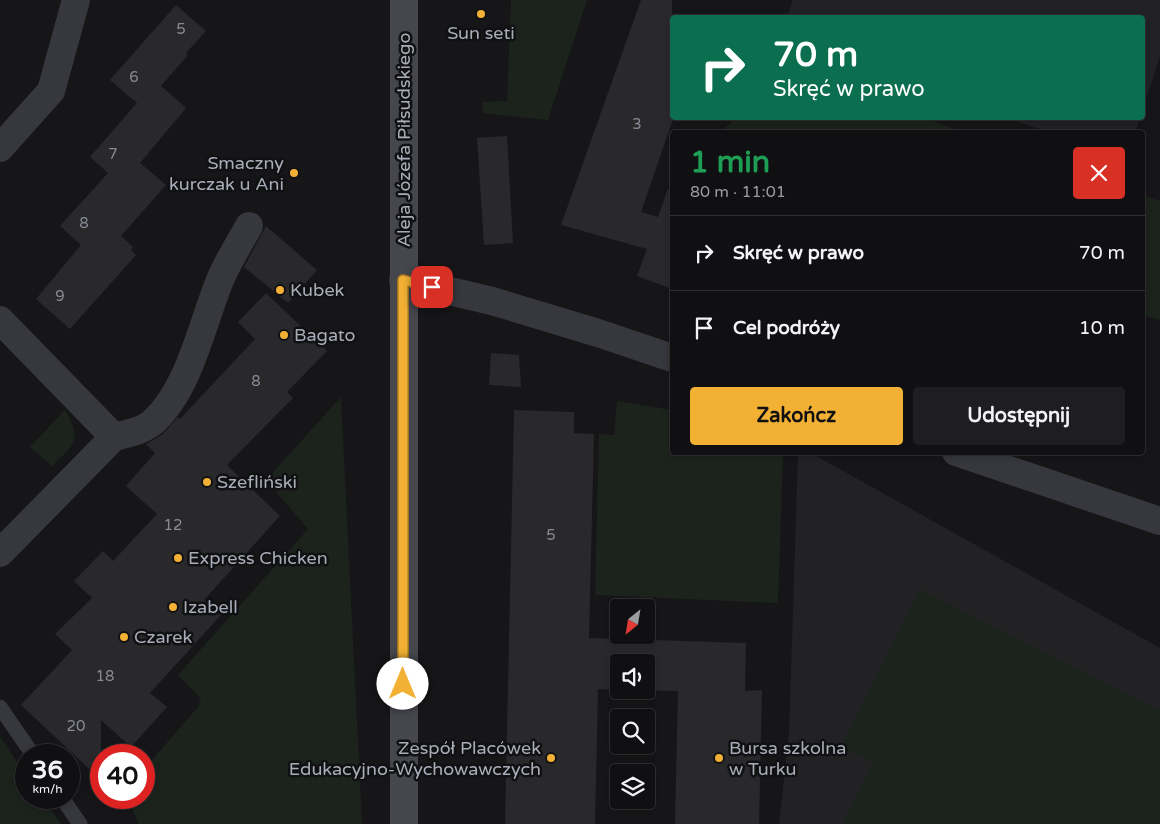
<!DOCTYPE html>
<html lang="pl">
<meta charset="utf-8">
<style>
:root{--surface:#101012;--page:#1e1e20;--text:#f1f3f6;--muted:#9c9d9f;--line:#303032;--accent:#f2b134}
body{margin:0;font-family:"Varela Round",sans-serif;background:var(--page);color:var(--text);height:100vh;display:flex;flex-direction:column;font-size:19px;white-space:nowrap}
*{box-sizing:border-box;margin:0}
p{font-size:16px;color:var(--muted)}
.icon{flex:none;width:28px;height:28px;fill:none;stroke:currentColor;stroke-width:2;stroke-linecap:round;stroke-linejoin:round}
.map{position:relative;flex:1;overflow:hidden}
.drawer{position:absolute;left:670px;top:130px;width:475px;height:325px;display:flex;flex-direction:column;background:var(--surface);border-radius:5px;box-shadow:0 2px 8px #0003,0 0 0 1px var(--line)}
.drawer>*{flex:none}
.top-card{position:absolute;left:670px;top:15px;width:475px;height:105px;border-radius:5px;box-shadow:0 2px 8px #0003,0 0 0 1px var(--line);background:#0b6e4f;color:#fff;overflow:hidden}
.needle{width:32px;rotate:210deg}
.controls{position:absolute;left:610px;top:599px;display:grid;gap:10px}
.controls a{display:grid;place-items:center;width:45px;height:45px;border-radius:5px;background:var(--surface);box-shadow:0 2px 8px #0003,0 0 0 1px var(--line);font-size:25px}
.speed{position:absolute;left:15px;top:744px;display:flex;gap:10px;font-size:25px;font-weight:700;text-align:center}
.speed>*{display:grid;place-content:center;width:65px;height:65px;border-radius:50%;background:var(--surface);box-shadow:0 2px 8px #0003,0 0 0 1px var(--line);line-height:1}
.speed small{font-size:12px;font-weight:400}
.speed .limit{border:8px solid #d22;background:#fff;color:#111}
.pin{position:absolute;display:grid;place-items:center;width:42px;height:42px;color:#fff;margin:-21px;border-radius:10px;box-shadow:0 2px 8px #0006}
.me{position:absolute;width:55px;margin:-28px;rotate:0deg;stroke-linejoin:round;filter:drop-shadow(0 0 4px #0008)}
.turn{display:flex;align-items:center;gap:18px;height:105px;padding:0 20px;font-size:22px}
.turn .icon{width:65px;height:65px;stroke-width:2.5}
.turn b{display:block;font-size:35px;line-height:42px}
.round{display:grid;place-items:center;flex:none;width:52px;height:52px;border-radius:5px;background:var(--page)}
.overview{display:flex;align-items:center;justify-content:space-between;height:85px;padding:0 20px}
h1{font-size:30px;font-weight:800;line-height:38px;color:#1e9e55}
.button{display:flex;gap:10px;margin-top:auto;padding:10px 20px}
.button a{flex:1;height:58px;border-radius:5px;background:var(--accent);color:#111;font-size:20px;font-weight:800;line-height:58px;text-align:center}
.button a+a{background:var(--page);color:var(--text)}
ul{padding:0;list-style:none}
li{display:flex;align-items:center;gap:15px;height:75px;padding:0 20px;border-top:1px solid var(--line)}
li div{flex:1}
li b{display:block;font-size:19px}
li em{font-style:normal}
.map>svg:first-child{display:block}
.built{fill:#222225}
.green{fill:#1c231d}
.building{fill:#29292c}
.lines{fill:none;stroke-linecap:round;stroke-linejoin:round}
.lane{stroke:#37383d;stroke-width:15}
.street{stroke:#37383d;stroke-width:28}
.secondary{stroke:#45474d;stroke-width:28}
.route-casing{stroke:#9d7322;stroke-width:12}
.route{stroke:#f2b134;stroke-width:9}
.poi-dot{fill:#f2b134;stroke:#111113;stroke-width:2}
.labels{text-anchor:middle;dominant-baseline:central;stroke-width:5;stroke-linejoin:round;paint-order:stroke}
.number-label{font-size:15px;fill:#888b94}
.poi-label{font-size:18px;fill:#a8adb8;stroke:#111113;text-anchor:start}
.street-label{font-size:18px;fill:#a8adb8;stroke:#111113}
</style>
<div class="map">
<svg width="1160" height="824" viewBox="0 0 1160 824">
<rect width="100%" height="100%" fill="#161618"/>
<!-- built -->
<g class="built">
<path d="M 793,0 L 1160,0 L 1160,56 L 1143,109 L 1142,18 L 787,17 Z"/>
<path d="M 1007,118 L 1140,118 L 1135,132 L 1048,132 Z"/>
<path d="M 798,453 L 811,453 L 1160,648 L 1160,824 L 779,824 L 789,735 Z"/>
</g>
<!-- green -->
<g class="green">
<path d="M 511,0 L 587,0 L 548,120 L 483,113 L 482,102 L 507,101 Z"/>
<path d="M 736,118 L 924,118 L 963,132 L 721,132 Z"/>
<path d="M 1142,195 L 1160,201 L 1160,320 L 1143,316 Z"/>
<path d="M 341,397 L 362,824 L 139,824 L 127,798 L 144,798 L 144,769 L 198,707 L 201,699 L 178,675 L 308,529 L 266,480 Z"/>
<path d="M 617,401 L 672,410 L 672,452 L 783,453 L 778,603 L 595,595 L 599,434 L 614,435 Z"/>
<path d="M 65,410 C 83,440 74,445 52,466 L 30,447 Z"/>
<path d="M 920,589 L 1160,710 L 1160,824 L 842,824 L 874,763 L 841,747 Z"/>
<path d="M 0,737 L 26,775 L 26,798 L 42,798 L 61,824 L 0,824 Z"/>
</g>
<!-- building -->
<g class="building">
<path d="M 641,0 L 672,0 L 672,122 L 641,212 L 658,217 L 668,189 L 672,189 L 672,289 L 637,276 L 647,249 L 561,225 Z"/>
<path d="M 176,5 L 206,31 L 186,53 L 188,55 L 161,86 L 186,108 L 140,163 L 166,185 L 121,236 L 133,247 L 131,250 L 136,255 L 70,329 L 36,299 L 81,245 L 60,226 L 108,173 L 90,157 L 137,103 L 110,80 Z"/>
<path d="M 507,136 L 513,243 L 484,245 L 477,138 Z"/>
<path d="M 266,226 L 317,270 L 288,303 L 244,267 Z"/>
<path d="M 266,293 L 327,351 L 287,392 L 293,398 L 227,465 L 280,516 L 204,600 L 221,615 L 150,693 L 167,707 L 131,747 L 101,720 L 101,780 L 21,705 L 72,650 L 55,634 L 92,598 L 74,581 L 103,551 L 113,561 L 157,514 L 126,486 L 155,453 L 146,444 L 162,435 L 178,417 L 180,419 L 255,339 L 238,322 Z"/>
<path d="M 491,353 L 519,355 L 521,387 L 489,385 Z"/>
<path d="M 514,410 L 574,412 L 574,433 L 594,434 L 589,638 L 746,643 L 745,691 L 762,690 L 759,824 L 675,824 L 678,691 L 629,690 L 646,690 L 646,662 L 619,662 L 619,690 L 598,689 L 595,824 L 505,824 Z"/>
</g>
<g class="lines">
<!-- lane -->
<g class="lane">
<path d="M 0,707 L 33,755"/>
<path d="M 62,798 L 80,824"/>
</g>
<!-- street -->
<g class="street">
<path d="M 0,148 L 51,91 L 76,0"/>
<path d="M 403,280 L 492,301 L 598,333 L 672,358"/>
<path d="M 0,320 L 114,437 L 0,553"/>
<path d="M 114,437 C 127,434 142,431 153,422 C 189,390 202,324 220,280 C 228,261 239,244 249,226"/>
<path d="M 956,452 L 1160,521"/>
</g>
<!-- secondary -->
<path class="secondary" d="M 404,824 L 404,0"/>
</g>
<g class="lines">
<defs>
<path id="route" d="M 403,684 L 403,280 L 432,287"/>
</defs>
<!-- route casing -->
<use href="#route" class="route-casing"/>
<!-- route -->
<use href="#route" class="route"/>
</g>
<!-- markers -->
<g class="poi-dot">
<circle cx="481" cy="14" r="5"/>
<circle cx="294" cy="173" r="5"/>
<circle cx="280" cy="290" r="5"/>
<circle cx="284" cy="335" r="5"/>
<circle cx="207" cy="482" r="5"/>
<circle cx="178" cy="558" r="5"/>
<circle cx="173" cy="607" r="5"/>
<circle cx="124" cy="637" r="5"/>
<circle cx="551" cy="758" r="5"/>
<circle cx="719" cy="758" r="5"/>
</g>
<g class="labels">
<!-- number labels -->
<g class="number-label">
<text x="181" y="29">5</text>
<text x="134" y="77">6</text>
<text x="637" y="124">3</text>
<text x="113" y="154">7</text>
<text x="84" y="223">8</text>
<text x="60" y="296">9</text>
<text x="256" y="381">8</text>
<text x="173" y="525">12</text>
<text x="551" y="535">5</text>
<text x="105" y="676">18</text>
<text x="76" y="726">20</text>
</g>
<!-- poi labels -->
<g class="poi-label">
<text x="481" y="33" text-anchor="middle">Sun seti</text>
<text x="284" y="163" text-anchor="end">Smaczny<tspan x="284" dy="21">kurczak u Ani</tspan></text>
<text x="290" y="290">Kubek</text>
<text x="294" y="335">Bagato</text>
<text x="217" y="482">Szefliński</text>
<text x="188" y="558">Express Chicken</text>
<text x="183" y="607">Izabell</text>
<text x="134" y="637">Czarek</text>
<text x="541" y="748" text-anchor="end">Zespół Placówek<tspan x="541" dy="21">Edukacyjno-Wychowawczych</tspan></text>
<text x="729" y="748">Bursa szkolna<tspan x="729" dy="21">w Turku</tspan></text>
</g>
<!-- street labels -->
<g class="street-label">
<text transform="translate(404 140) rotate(-90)">Aleja Józefa Piłsudskiego</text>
</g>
</g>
</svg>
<div class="controls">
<a><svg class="needle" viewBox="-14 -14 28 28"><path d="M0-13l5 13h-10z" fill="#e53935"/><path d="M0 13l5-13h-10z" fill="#9c9d9f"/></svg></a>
<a><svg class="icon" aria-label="sound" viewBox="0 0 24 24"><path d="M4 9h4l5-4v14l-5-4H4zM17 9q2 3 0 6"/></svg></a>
<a><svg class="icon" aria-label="search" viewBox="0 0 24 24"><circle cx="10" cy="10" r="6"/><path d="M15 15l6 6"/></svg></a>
<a><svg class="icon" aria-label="layers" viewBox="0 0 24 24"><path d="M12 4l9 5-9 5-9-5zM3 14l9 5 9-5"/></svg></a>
</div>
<div class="speed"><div>36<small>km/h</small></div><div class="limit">40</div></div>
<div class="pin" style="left:432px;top:287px;background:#d93025"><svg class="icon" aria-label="arrive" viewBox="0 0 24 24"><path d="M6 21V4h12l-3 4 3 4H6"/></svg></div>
<svg class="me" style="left:403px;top:684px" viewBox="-20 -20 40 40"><circle r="19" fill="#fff"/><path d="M0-13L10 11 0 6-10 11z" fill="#f2b134"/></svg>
<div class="top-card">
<div class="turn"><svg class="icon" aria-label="right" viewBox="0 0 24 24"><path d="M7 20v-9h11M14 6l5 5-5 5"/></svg><div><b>70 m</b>Skręć w prawo</div></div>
</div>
<section class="drawer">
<div class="overview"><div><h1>1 min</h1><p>80 m · 11:01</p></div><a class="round" style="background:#d93025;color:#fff"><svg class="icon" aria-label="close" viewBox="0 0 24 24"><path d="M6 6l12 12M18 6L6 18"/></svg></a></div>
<ul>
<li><svg class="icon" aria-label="right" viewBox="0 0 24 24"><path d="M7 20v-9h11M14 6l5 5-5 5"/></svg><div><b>Skręć w prawo</b></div><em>70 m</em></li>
<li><svg class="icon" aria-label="arrive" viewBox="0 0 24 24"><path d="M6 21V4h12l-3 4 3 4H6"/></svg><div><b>Cel podróży</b></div><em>10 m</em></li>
</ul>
<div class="button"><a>Zakończ</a><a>Udostępnij</a></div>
</section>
</div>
